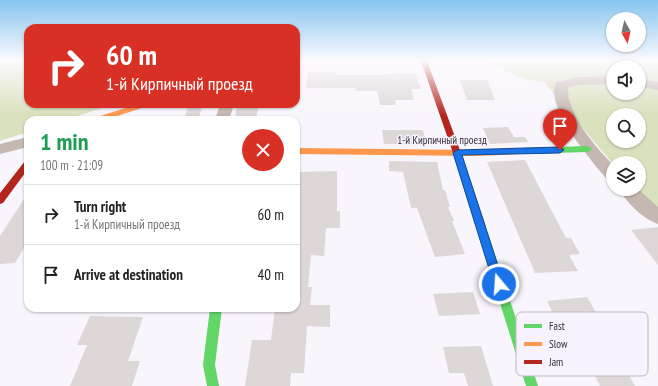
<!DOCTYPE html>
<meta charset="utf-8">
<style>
:root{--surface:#fff;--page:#f2f2f2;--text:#222;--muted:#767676;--line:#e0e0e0}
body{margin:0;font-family:"PT Sans Narrow",sans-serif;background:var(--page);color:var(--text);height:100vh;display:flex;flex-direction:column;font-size:15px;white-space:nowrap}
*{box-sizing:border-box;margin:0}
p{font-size:13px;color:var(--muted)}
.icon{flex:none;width:22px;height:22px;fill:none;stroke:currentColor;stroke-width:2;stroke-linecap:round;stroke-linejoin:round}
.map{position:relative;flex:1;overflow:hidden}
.details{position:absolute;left:24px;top:116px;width:276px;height:196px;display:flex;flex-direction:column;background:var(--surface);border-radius:12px;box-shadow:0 1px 3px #0004}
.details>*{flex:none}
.hud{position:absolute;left:24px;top:24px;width:276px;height:84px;border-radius:12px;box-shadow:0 1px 3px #0004;background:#d93025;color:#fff;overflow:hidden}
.needle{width:26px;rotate:172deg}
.buttons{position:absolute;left:606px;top:12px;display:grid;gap:8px}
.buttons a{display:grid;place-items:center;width:40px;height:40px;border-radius:50%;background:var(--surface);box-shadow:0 1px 3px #0004;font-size:20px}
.pin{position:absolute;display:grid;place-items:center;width:34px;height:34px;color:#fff;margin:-41px -17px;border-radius:50% 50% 50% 0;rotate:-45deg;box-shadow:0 0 4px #0007}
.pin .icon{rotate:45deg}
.me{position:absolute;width:44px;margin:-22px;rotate:342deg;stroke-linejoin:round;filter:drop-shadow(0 0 3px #0008)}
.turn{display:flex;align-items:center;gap:14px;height:84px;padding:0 16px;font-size:18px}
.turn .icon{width:52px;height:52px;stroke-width:2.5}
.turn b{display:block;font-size:28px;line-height:34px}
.round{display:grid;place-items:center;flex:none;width:42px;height:42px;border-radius:21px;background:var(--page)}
.headline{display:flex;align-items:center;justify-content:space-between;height:68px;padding:0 16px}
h1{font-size:24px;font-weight:700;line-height:30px;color:#1e9e55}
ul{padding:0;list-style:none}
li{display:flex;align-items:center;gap:12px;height:60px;padding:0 16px;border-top:1px solid var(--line)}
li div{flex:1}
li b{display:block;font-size:15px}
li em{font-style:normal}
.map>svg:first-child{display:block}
.green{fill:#dae1bd;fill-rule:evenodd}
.building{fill:#ddd7d8}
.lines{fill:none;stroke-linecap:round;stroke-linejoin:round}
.street{fill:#c5b7b1;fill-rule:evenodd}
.fast{fill:#63d668;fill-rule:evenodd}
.slow{fill:#ff974d;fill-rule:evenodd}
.jam{fill:#b3261e;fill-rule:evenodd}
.route{fill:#1a73e8;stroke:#114b97}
.labels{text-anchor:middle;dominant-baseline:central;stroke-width:3;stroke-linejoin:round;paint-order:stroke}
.street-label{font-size:11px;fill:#332f37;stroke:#f8f2ff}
.key{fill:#f8f2ff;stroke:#bdb8c3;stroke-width:1}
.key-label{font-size:11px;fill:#332f37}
</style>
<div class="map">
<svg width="658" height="386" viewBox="0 0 658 386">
<rect width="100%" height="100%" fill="#f8f5fc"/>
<!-- green -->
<g class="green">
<path d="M 0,61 L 28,61 L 28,104 L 115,104 L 65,120 L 28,120 L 28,132 L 0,141 Z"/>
<path d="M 488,61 L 658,61 L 658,207 L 635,189 L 639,189 L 639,163 L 613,164 L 544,82 C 524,81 505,71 488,61 ZM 613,67 L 639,67 L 639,93 L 613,93 ZM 613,115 L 639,115 L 639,141 L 613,141 Z"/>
</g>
<!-- building -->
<g class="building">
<path d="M 308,72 L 337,72 L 337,75 L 384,75 L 384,74 L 415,73 L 421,89 L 411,89 L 414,100 L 395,100 L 396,105 L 380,105 L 377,91 L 356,91 L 355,88 L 306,88 Z"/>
<path d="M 460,80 L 487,80 L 495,100 L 467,100 Z"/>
<path d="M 189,104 L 203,104 L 198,120 L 184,120 Z"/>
<path d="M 237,104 L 259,104 L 256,120 L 235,120 Z"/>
<path d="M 508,127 L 514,137 L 525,137 L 528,142 L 490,144 L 483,128 Z"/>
<path d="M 382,130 L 423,130 L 426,144 L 384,144 Z"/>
<path d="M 525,160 L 566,238 L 571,238 L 580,254 L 569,255 L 578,271 L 535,273 L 487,162 Z"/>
<path d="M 389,161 L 437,162 L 443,190 L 445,190 L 450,207 L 448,207 L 454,221 L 452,221 L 465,254 L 435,257 L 417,208 L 411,208 L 403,172 L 389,171 Z"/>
<path d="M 337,171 L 337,211 L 340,211 L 340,228 L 326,228 L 324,256 L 311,255 L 308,287 L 312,287 L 310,305 L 330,305 L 330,327 L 307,326 L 304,373 L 291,373 L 290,386 L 245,386 L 252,340 L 271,340 L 275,308 L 296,308 L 296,172 Z"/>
<path d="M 28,193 L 28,241 L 15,263 L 0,264 L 0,236 Z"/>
<path d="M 658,227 L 658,265 L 631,230 Z"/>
<path d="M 473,292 L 480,314 L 439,316 L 433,294 Z"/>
<path d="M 587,297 L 609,335 L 621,334 L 631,350 L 615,351 L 635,386 L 600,386 L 594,374 L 579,376 L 563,345 L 568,344 L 547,301 Z"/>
<path d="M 90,316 L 143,317 L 128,361 L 140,361 L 132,386 L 70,386 L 87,345 L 77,345 Z"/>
<path d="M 481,346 L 493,386 L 468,386 L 464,373 L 449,373 L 443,347 Z"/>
</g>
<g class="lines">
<!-- street -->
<g class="street">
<path d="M 613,76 L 613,84 L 579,85 L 568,87 C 567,115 595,146 613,165 L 613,181 L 607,179 C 593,163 542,104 557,82 L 579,77 Z"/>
<path d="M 639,79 L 658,82 L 658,90 L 639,87 Z"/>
<path d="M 220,104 L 234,104 L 229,120 L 215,120 Z"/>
<path d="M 28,137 L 28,147 L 0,154 L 0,144 Z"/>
<path d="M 619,189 L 638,189 L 658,207 L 658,224 C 643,219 626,202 619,189 Z"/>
</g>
<!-- fast -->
<g class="fast">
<path d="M 588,146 L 592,149 L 588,152 L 521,154 L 517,151 L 521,148 Z"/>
<path d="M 481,223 L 484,224 L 486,227 L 538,386 L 526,386 L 476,227 L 478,224 Z"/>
<path d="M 210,308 L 222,308 L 215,365 L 219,386 L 207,386 L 203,365 Z"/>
</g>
<!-- slow -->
<g class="slow">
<path d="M 138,104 L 149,104 L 148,106 L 105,120 L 93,120 L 94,118 Z"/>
<path d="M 296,148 L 476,150 L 521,148 L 525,151 L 521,154 L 476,156 L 296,154 Z"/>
</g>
<!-- jam -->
<g class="jam">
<path d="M 421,61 L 427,61 L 461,153 L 486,227 L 484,230 L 481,231 L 478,230 L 476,227 L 453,153 Z"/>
<path d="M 28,160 L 28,169 L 3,203 L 0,204 L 0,193 L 25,161 Z"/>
</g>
</g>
<!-- sky -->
<linearGradient id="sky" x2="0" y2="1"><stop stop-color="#85c5ef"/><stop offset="0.53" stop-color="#fcfafe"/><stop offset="1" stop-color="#fcfafe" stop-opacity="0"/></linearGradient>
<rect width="658" height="115" fill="url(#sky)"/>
<!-- route -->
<path class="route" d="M 560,147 L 564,150 L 560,153 L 462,155 L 504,284 L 503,288 L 499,289 L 495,288 L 453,153 L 457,150 Z"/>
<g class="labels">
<!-- street labels -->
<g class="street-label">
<text x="442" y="140">1-й Кирпичный проезд</text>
</g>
</g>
<!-- legend -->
<rect x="516" y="312" width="132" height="64" rx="6" class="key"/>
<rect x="524" y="324" width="18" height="4" fill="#63d668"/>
<rect x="524" y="342" width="18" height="4" fill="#ff974d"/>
<rect x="524" y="360" width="18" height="4" fill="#b3261e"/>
<g class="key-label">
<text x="549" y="330">Fast</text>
<text x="549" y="348">Slow</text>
<text x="549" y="366">Jam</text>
</g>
</svg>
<div class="buttons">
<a><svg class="needle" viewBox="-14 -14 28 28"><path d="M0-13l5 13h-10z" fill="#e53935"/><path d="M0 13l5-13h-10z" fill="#767676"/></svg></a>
<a><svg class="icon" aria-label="sound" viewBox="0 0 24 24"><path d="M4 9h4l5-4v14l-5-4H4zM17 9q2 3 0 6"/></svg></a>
<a><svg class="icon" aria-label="search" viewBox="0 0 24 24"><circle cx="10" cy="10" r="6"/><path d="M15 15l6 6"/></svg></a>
<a><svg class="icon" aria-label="layers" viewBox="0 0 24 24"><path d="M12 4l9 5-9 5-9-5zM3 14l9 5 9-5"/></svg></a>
</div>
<div class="pin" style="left:560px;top:150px;background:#d93025"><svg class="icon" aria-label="arrive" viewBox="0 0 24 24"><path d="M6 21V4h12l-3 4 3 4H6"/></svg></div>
<svg class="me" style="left:499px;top:284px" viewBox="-20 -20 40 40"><circle r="17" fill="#1a73e8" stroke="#fff" stroke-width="3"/><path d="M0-11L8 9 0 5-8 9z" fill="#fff"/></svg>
<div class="hud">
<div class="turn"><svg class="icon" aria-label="right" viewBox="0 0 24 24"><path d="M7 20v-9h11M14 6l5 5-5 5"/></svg><div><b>60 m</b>1-й Кирпичный проезд</div></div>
</div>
<section class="details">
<div class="headline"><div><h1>1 min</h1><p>100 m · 21:09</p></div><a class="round" style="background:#d93025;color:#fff"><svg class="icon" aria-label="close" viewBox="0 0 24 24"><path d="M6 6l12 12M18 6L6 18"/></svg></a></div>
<ul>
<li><svg class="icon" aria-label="right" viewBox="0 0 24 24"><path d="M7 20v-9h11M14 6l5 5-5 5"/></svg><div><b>Turn right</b><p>1-й Кирпичный проезд</p></div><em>60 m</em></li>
<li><svg class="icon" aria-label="arrive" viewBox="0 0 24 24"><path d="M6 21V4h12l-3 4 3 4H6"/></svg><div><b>Arrive at destination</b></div><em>40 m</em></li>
</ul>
</section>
</div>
